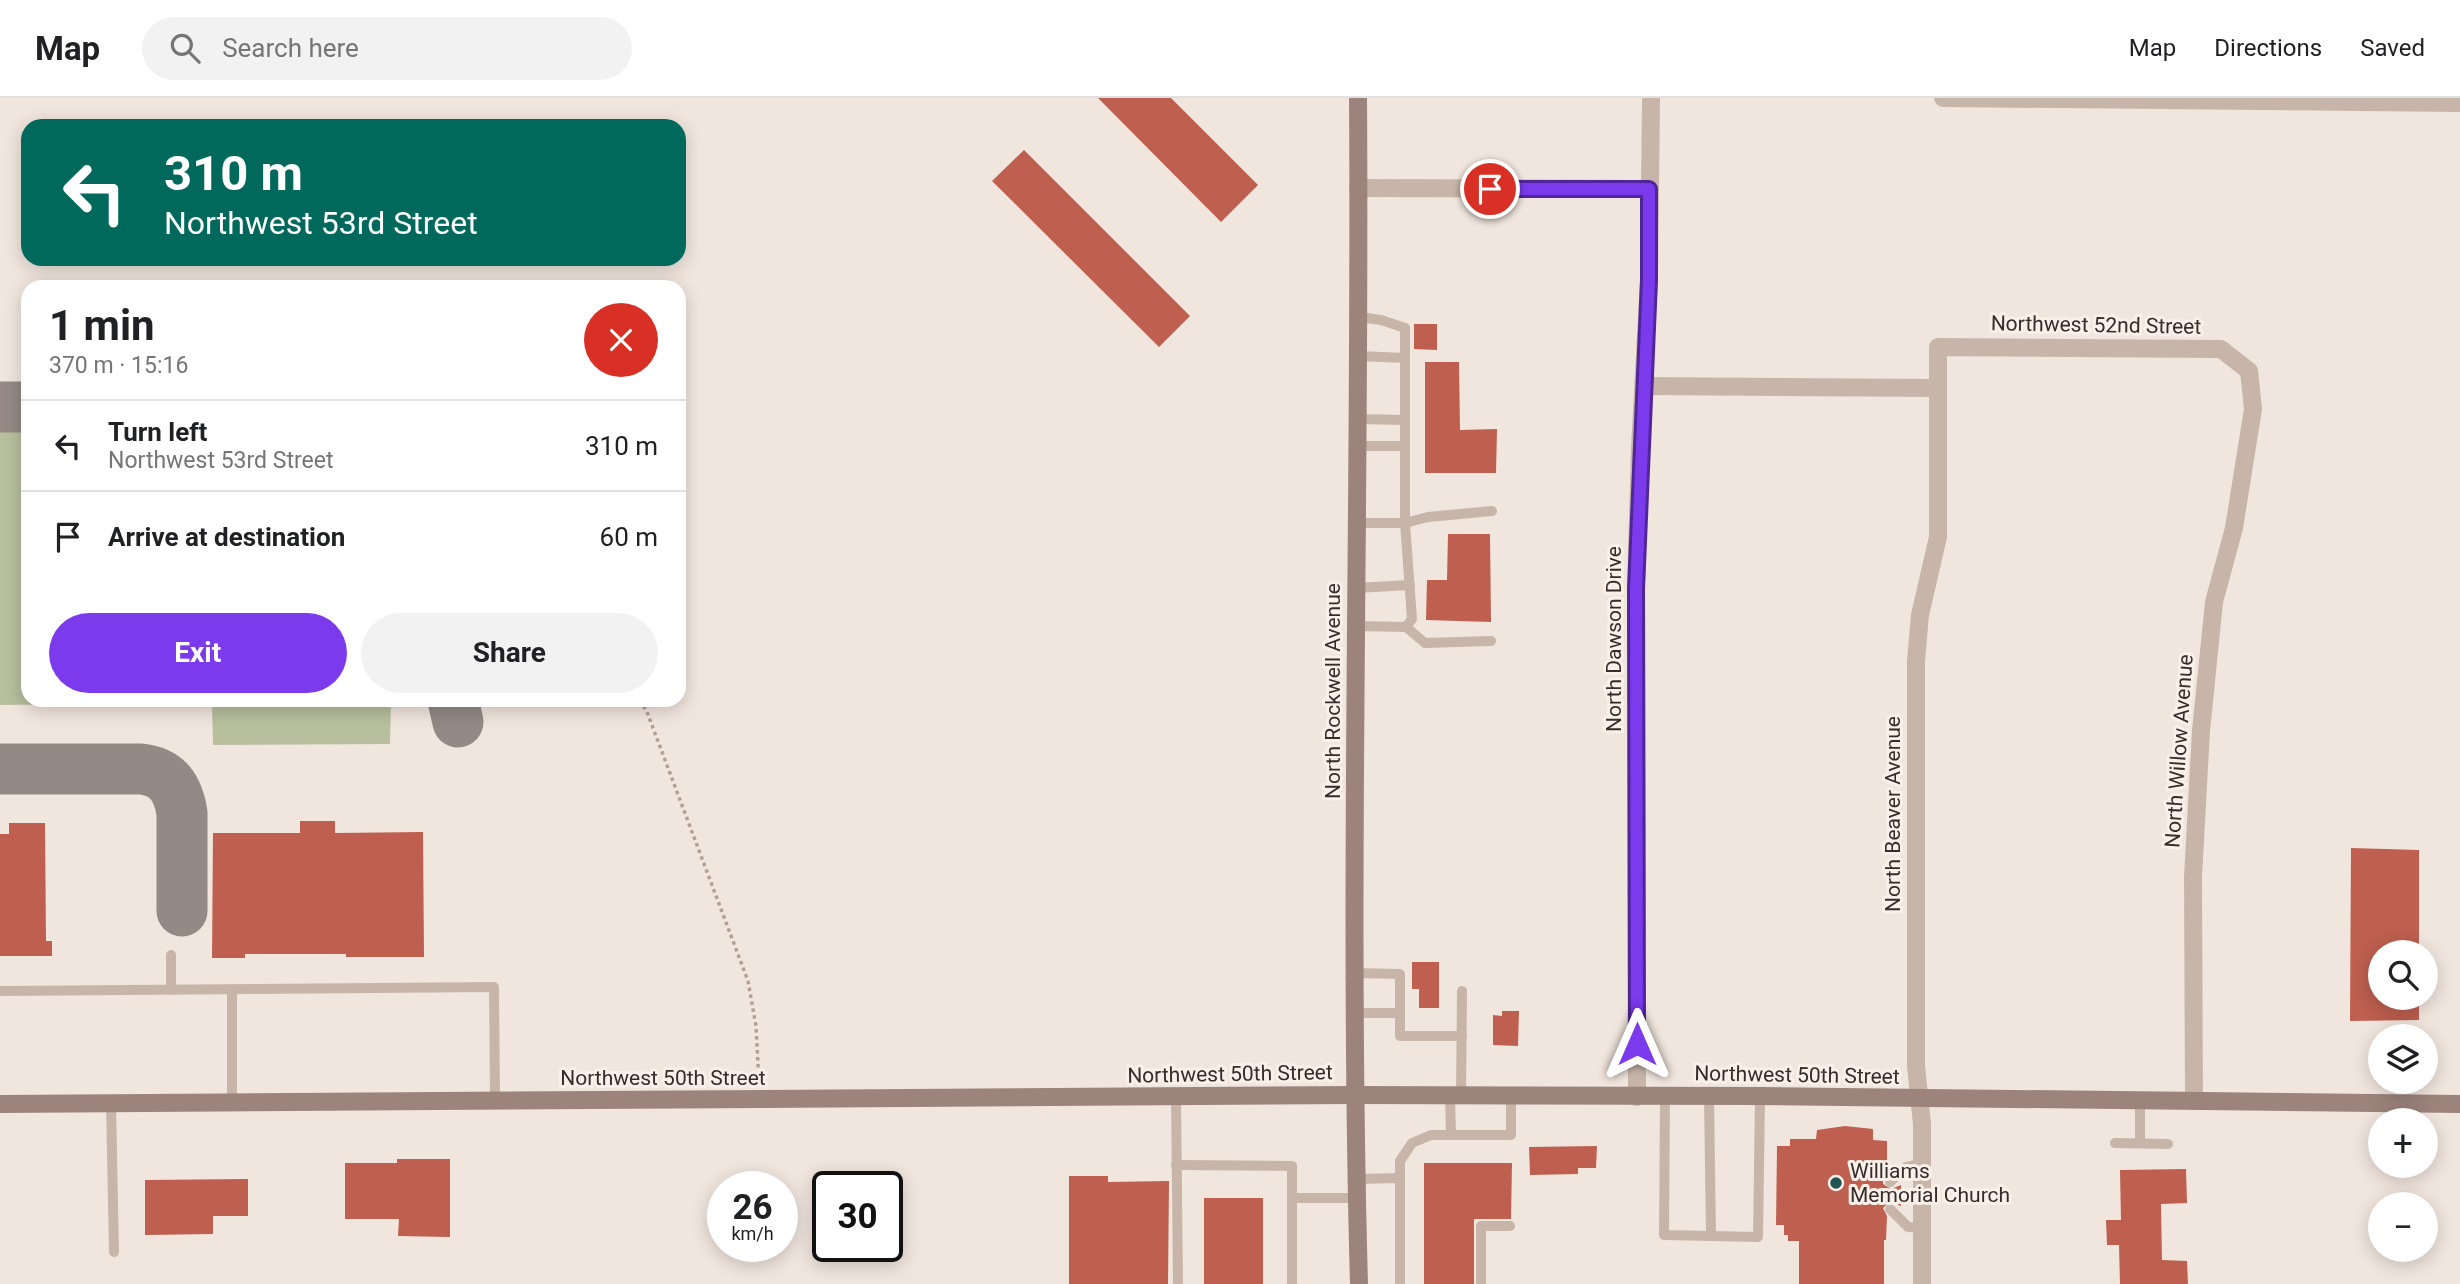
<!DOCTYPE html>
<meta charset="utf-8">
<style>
:root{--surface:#fff;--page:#f2f2f2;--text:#202124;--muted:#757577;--line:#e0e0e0;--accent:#7c3aed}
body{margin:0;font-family:Roboto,sans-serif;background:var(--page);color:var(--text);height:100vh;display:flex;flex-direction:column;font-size:26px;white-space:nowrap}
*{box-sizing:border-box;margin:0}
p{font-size:23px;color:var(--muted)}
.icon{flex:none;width:38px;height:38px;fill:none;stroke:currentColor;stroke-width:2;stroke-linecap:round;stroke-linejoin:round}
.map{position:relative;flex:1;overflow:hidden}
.side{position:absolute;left:21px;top:182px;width:665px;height:427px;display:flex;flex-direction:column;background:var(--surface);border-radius:21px;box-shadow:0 4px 18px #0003}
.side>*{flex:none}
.guide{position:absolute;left:21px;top:21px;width:665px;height:147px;border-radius:21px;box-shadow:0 4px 18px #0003;background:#00695c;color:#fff;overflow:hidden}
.buttons{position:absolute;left:2368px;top:842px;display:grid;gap:14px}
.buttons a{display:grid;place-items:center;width:70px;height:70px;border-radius:50%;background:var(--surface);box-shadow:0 4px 18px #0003;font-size:35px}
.speed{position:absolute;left:707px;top:1073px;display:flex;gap:14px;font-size:35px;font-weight:700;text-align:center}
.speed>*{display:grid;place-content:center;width:91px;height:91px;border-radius:50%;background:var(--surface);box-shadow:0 4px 18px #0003;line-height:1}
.speed small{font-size:18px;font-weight:400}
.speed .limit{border:4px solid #111;border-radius:10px;background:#fff;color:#111}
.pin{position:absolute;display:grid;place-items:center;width:60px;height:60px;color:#fff;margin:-30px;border:4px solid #fff;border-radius:50%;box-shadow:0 2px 7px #0007}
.me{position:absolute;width:77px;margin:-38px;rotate:0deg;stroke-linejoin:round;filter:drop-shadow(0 0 5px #0008)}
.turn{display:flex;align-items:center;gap:24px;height:147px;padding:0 28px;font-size:32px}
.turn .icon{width:91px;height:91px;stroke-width:2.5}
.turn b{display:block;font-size:49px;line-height:60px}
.round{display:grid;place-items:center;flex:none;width:74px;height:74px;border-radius:37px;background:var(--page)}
.overview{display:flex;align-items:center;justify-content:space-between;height:119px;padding:0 28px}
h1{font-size:42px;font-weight:700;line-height:52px}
.primary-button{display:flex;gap:14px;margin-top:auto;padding:14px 28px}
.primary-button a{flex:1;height:80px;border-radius:42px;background:var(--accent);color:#fff;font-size:28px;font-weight:700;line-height:80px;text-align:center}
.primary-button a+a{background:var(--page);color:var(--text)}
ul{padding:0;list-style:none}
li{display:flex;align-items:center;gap:21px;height:91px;padding:0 28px;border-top:2px solid var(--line)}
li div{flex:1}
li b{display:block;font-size:26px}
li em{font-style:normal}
header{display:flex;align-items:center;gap:42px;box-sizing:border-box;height:98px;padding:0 35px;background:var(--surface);border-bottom:2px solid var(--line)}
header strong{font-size:33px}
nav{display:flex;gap:38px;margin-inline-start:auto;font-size:24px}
.search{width:490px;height:63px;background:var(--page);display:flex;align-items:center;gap:18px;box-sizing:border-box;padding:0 24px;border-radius:38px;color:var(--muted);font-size:26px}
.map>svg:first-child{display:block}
.green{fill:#b7bf9e}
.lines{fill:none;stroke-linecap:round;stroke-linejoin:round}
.taxiway{stroke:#948984;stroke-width:51}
.building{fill:#be5f4f}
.path{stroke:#b49f95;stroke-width:3.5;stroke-dasharray:3.5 3.5;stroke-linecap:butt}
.lane{stroke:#c8b5aa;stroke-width:10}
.street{stroke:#c8b5aa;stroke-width:18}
.secondary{stroke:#9c847c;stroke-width:18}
.route-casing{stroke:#51269a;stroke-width:18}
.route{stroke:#7c3aed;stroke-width:12}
.poi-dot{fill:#215553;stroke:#f9f0ea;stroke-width:2.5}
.labels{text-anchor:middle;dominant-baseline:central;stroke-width:6;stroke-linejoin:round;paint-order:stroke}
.street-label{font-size:21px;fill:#362c29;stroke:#f9f0ea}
.poi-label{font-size:21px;fill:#362c29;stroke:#f9f0ea;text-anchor:start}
</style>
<header>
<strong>Map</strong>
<div class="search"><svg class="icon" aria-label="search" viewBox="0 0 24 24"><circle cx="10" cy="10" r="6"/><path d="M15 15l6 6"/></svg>Search here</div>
<nav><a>Map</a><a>Directions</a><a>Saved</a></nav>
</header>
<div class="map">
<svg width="2460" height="1186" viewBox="0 0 2460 1186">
<rect width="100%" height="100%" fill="#f1e6de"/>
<!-- green -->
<path class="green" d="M 0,330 L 28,330 L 28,602 L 391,602 L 390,646 L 213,647 L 212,605 L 0,607 Z"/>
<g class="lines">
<!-- taxiway -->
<g class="taxiway">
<path d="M 0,309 L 28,309"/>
<path d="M 453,602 L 458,624"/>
<path d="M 0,671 L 141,671 C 168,674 178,690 182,715 L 182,813"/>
</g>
</g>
<!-- building -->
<g class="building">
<path d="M 1098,0 L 1171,0 L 1258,87 L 1221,124 Z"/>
<path d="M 1024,52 L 1190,218 L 1159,249 L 992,83 Z"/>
<path d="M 1414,226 L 1437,226 L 1437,252 L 1414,251 Z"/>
<path d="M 1425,264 L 1459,264 L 1460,332 L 1497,331 L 1496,375 L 1425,375 Z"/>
<path d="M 1448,436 L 1490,436 L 1491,524 L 1426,522 L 1427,482 L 1447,482 Z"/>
<path d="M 300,723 L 335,723 L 335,735 L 423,734 L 424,859 L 346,859 L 346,856 L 245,856 L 245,860 L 212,860 L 213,735 L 300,735 Z"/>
<path d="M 9,725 L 45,725 L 46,843 L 52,843 L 52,858 L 0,858 L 0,736 L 9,736 Z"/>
<path d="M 2351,750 L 2419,752 L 2419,854 L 2380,854 L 2380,900 L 2419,900 L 2419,922 L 2350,923 Z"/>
<path d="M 1412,864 L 1439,864 L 1439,910 L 1419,910 L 1419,891 L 1412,891 Z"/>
<path d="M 1502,913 L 1519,913 L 1518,948 L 1493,947 L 1493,917 L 1502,918 Z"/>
<path d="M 1845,1028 L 1873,1031 L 1873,1042 L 1887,1043 L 1887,1077 L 1883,1081 L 1883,1086 L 1891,1091 L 1901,1087 L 1901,1108 L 1889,1104 L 1883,1110 L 1887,1118 L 1886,1142 L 1884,1142 L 1884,1186 L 1799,1186 L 1799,1143 L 1788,1143 L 1788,1137 L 1784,1137 L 1784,1127 L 1776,1127 L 1777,1048 L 1790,1048 L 1790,1041 L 1816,1041 L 1817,1032 Z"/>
<path d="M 1597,1048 L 1596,1070 L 1578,1070 L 1578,1076 L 1530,1077 L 1529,1049 Z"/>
<path d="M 397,1061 L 450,1061 L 450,1139 L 398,1138 L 399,1121 L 345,1121 L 345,1065 L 397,1065 Z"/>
<path d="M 1424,1065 L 1512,1065 L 1511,1121 L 1474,1121 L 1474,1186 L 1424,1186 Z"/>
<path d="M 2186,1071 L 2187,1105 L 2161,1106 L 2162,1162 L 2187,1163 L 2188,1186 L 2120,1186 L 2119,1147 L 2107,1147 L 2106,1122 L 2121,1122 L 2120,1072 Z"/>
<path d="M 1069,1078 L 1108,1078 L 1108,1084 L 1169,1083 L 1168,1186 L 1069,1186 Z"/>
<path d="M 248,1081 L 248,1118 L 213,1118 L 213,1136 L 145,1137 L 145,1082 Z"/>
<rect x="1204" y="1100" width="59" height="86"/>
</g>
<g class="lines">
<!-- path -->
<path class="path" d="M 640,602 L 647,614 L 748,883 L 756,928 L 759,985"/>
<!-- lane -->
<g class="lane">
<path d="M 1359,258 L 1405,260"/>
<path d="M 1358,321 L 1405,322"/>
<path d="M 1358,348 L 1405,348"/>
<path d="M 1357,425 L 1405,425 L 1428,419 L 1492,413"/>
<path d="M 1356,490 L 1410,487"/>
<path d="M 1356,528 L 1406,529 L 1412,521 L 1405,425 L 1405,230 L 1381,222 L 1359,219"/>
<path d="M 1406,529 L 1425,545 L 1491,543"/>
<path d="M 171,857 L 171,892"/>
<path d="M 232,891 L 232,1005"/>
<path d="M 0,893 L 494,889 L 495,1003"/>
<path d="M 1354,915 L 1400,915 L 1400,876 L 1354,875"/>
<path d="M 1400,915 L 1400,938 L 1462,938"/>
<path d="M 1450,997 L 1451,1037"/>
<path d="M 1461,997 L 1462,893"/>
<path d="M 1665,998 L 1664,1137 L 1758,1139 L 1760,998"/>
<path d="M 1709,998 L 1711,1138"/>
<path d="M 1176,999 L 1178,1186"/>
<path d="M 2140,1002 L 2140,1045"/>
<path d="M 111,1005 L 114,1154"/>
<path d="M 2115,1045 L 2168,1046"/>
<path d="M 1176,1067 L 1292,1068 L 1292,1186"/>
<path d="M 1356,1081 L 1399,1080"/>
<path d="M 1890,1084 L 1906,1069 L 1922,1066"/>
<path d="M 1292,1100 L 1356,1100"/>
<path d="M 1890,1111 L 1908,1129 L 1922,1130"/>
<path d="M 1400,1186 L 1400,1063 L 1412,1045 L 1431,1037 L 1511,1037 L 1511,998"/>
<path d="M 1481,1186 L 1481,1128 L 1510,1128"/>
</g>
<!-- street -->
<g class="street">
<path d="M 1943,0 L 2460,5"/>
<path d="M 1358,90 L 1649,91"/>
<path d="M 1644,288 L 1938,290"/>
<path d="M 1637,999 L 1636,491 L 1640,349 L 1649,182 L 1651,0"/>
<path d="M 1922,1186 L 1922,1026 L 1916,968 L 1916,563 L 1920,517 L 1938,439 L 1938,249 L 2221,251 L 2249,273 L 2253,311 L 2234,430 L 2214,504 L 2201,633 L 2193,779 L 2194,1003"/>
</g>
<!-- secondary -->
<g class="secondary">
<path d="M 1358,0 C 1361,395 1348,791 1359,1186"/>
<path d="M 0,1006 L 1354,997 L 1760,998 L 2460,1006"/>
</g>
</g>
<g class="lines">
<defs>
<path id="route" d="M 1490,91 L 1649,91 L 1649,182 L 1636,491 L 1637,946"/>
</defs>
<!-- route casing -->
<use href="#route" class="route-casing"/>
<!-- route -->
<use href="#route" class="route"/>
</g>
<!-- markers -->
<circle class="poi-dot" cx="1836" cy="1085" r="7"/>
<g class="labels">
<!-- street labels -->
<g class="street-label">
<text transform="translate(2096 227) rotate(1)">Northwest 52nd Street</text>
<text transform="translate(1614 541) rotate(-90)">North Dawson Drive</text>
<text transform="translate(1333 593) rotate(-90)">North Rockwell Avenue</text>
<text transform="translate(2179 653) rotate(-86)">North Willow Avenue</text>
<text transform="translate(1893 716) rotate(-90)">North Beaver Avenue</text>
<text transform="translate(1230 976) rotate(-1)">Northwest 50th Street</text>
<text transform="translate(1797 977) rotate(1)">Northwest 50th Street</text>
<text x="663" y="980">Northwest 50th Street</text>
</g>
<!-- poi labels -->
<g class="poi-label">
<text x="1850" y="1073">Williams<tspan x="1850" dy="24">Memorial Church</tspan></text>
</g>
</g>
</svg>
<div class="buttons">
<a><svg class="icon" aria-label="search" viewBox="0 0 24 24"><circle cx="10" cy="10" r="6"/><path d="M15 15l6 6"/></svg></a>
<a><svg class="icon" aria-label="layers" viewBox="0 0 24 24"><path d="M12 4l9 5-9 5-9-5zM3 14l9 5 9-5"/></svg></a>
<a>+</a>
<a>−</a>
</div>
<div class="speed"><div>26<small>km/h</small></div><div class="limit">30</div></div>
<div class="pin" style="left:1490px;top:91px;background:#d93025"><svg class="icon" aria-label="arrive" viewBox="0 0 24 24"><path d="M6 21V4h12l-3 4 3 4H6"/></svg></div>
<svg class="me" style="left:1637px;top:946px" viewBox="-20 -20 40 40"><path d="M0-17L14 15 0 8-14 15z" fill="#7c3aed" stroke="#fff" stroke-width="4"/></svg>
<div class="guide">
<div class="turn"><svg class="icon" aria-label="left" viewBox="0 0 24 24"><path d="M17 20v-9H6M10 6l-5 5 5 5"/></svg><div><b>310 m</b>Northwest 53rd Street</div></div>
</div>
<section class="side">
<div class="overview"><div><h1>1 min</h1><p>370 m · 15:16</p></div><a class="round" style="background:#d93025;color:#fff"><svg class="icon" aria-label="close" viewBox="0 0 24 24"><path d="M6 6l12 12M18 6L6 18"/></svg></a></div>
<ul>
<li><svg class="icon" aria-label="left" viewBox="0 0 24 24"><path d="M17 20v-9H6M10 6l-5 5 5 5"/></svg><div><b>Turn left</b><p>Northwest 53rd Street</p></div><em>310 m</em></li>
<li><svg class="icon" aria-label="arrive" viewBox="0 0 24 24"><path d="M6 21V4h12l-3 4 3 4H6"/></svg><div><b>Arrive at destination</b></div><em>60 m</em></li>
</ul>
<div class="primary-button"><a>Exit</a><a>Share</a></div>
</section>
</div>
